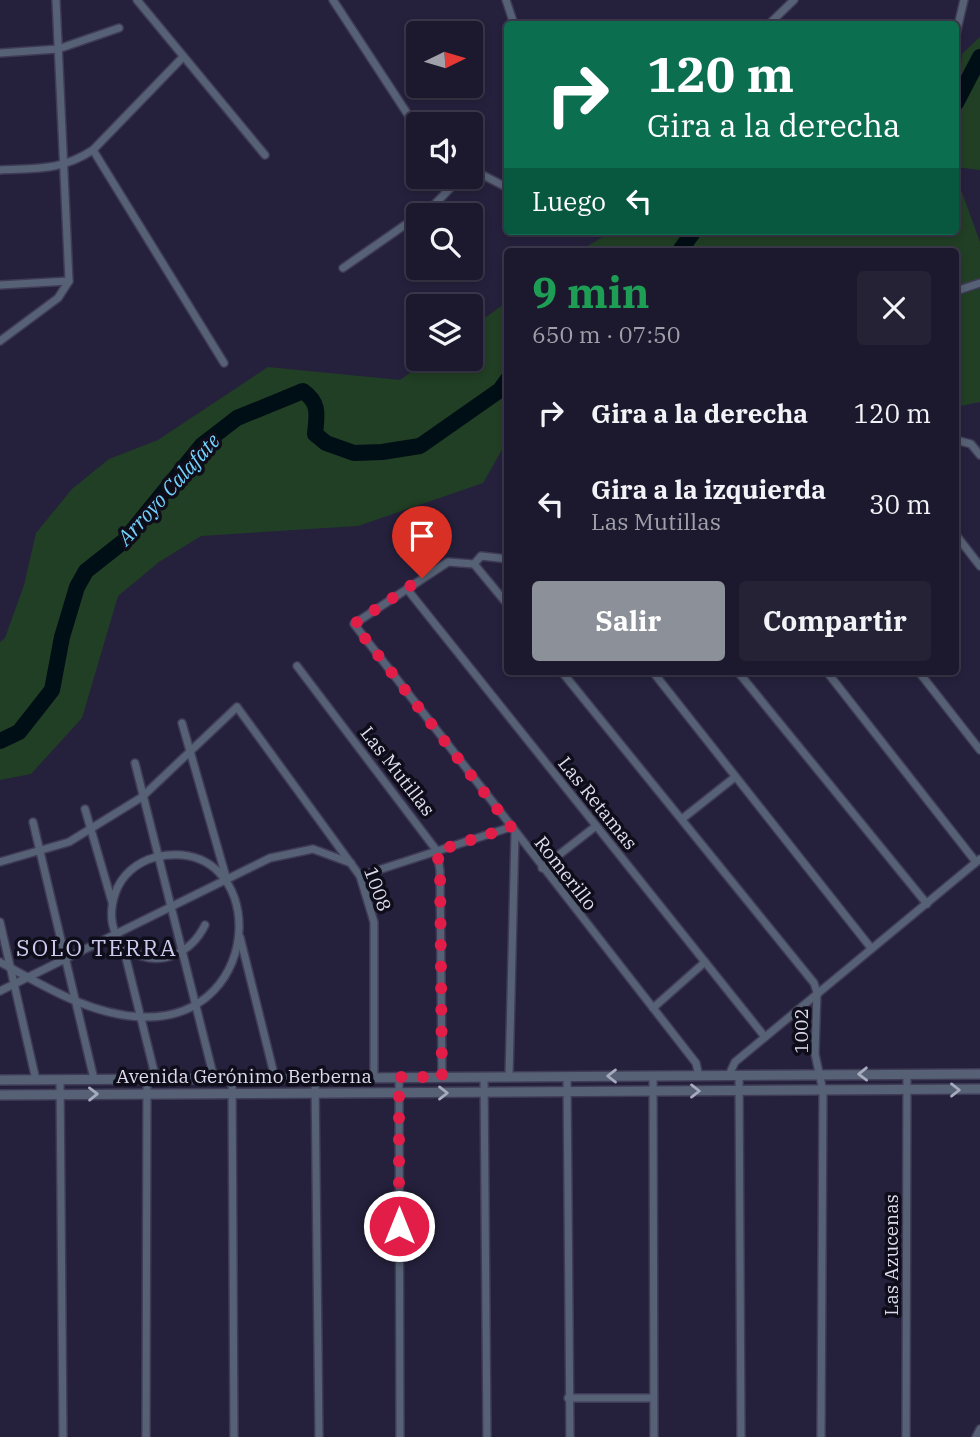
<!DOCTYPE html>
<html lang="es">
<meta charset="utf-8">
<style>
:root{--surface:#1c192e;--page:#252236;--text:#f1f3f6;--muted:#a0a0aa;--line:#3a384a;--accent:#8c9099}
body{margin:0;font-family:"IBM Plex Serif",serif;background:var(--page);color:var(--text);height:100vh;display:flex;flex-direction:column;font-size:26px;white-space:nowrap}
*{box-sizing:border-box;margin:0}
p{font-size:23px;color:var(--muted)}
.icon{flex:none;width:38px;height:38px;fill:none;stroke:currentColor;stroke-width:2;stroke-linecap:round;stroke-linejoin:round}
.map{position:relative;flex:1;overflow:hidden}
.drawer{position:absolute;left:504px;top:248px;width:455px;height:427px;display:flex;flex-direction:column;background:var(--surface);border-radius:7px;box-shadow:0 4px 10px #0003,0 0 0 2px var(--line)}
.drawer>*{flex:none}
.hud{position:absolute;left:504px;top:21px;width:455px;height:214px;border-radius:7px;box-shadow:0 4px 10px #0003,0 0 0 2px var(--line);background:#0b6e4f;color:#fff;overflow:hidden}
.needle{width:46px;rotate:85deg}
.buttons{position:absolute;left:406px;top:21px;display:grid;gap:14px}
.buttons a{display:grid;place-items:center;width:77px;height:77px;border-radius:7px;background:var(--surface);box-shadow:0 4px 10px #0003,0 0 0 2px var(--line);font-size:35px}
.pin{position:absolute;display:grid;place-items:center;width:60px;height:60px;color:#fff;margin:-72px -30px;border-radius:50% 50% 50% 0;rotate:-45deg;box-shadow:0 0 7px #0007}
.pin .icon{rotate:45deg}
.me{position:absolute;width:77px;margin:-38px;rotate:0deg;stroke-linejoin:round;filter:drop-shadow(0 0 5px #0008)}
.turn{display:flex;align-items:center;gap:24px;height:147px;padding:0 28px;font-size:32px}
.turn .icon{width:91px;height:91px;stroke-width:2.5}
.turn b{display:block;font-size:49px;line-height:60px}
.then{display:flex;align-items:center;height:66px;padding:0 28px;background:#0003;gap:14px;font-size:26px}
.round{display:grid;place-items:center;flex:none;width:74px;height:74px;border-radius:7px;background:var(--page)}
.head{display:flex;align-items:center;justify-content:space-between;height:119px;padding:0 28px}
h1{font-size:42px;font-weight:800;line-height:52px;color:#1e9e55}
.action{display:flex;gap:14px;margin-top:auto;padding:14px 28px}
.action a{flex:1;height:80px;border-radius:7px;background:var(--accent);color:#fff;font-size:28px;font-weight:800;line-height:80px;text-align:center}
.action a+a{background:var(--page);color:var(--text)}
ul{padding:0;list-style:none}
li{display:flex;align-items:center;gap:21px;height:91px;padding:0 28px}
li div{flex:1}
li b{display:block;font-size:26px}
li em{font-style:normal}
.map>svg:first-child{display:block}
.green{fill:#213f24}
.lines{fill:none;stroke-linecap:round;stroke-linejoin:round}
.river{stroke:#000e16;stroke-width:16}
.minor-casing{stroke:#3f3b56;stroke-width:10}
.tertiary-casing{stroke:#3f3b56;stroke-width:12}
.minor{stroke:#566175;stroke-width:7}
.tertiary{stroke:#566175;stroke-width:9}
.oneway{stroke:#a6abbe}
.route{stroke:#e11d48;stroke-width:12;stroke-dasharray:0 21.6}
.labels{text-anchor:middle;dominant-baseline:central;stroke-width:7;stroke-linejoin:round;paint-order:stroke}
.street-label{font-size:19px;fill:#dcdcee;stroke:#0e0d19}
.water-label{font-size:21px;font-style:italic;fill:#74d3fe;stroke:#0e0d19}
.quarter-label{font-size:23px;letter-spacing:2px;fill:#cccaee;stroke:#0e0d19}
</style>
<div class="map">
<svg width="980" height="1437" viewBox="0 0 980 1437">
<rect width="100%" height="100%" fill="#25213d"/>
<!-- green -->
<g class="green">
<path d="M 980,37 L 980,170 L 956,167 L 956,88 L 959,83 L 962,54 Z"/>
<path d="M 956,176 L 980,242 L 980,402 L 956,407 L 956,252 L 578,252 L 612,231 L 956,231 Z"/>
<path d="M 507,302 L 507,441 L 483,483 L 358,526 L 201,536 L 159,562 L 118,596 L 82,718 L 31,774 L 0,780 L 0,642 L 5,638 L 24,585 L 36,533 L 72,489 L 109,459 L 158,440 L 268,367 L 400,380 L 429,359 L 471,359 L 471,328 Z"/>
</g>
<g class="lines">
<!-- river -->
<g class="river">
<path d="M 956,103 L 980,57"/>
<path d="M 679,252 L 694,231"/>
<path d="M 0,741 L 19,732 L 52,690 L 62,637 L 77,587 L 86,571 L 124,541 L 202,445 L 237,418 L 303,391 C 320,403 317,415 315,434 L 326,443 L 354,453 L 382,452 L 420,446 L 500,390 L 508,379"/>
</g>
<defs>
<g id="minor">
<path d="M 137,0 L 265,155"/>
<path d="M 333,0 L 418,130"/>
<path d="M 506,0 L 514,24"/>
<path d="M 769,24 L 794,0"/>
<path d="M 956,34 L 964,0"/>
<path d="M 0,53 L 58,49 L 119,28"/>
<path d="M 93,150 L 224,363"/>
<path d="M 471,169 L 508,188"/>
<path d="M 0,170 C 38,168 60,171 93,150 L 183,57"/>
<path d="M 343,268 L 435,204 L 461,177"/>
<path d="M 0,285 L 69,281"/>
<path d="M 956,291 L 980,283"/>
<path d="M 0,341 L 58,298 L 69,281 L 56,0"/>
<path d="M 956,440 L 971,444 L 980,455"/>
<path d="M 956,535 L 980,566"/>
<path d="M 474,564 L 448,562 L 354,624 L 696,1063 L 699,1076"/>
<path d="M 474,564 L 508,605"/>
<path d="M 474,564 L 481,556 L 508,559"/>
<path d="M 407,589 L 765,1037"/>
<path d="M 297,666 L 437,851 L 440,871 L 442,1077"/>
<path d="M 562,672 L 814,983 L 817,992 L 815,1054 L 823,1091 L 821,1437"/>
<path d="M 653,672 L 871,948"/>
<path d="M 738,672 L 927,904"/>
<path d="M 827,672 L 976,862"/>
<path d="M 919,672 L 980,750"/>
<path d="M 182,723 L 226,877"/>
<path d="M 135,763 L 214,1078"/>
<path d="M 85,809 L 112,902"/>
<path d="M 682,819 L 735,777"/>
<path d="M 33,822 L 94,1079"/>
<path d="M 0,862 L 69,842 L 142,797 L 237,707 L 360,876 L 374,922 L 374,1077"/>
<path d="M 542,868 L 596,826"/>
<path d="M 360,876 L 511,827"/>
<path d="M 0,922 L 36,1080"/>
<path d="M 240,937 L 275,1078"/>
<path d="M 123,946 L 156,1079"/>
<path d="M 0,962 C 44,986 90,1015 142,1017 C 270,1021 268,833 156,857 C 137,862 121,875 115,894 C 94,959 176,984 205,925"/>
<path d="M 0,991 L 270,858 L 313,849 L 351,863"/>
<path d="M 653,1008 L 705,962"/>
<path d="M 729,1075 L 735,1062 L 980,859"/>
<path d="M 739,1075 L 741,1437"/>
<path d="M 653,1076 L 654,1437"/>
<path d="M 399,1077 L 400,1437"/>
<path d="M 509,1077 L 515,833"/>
<path d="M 567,1077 L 570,1437"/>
<path d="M 232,1078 L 234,1437"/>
<path d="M 315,1078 L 319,1437"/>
<path d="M 484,1078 L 487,1437"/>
<path d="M 60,1079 L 63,1437"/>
<path d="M 568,1398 L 653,1398"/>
<path d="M 146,1437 L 147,1079"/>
<path d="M 906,1437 L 907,1074"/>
<path d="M 976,1437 L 980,1429"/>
</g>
<g id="tertiary">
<path d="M 0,1080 L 980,1074"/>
<path d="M 0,1095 L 980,1089"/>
</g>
</defs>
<!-- minor casing -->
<use href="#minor" class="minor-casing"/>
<!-- tertiary casing -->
<use href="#tertiary" class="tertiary-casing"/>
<!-- minor -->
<use href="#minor" class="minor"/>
<!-- tertiary -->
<use href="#tertiary" class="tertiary"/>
</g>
<!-- one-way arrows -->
<defs><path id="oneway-chevron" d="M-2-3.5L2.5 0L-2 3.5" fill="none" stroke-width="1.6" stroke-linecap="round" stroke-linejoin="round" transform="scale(1.75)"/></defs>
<g class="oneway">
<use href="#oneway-chevron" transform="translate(863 1074) rotate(179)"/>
<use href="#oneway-chevron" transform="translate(612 1076) rotate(180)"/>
<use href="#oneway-chevron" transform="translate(955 1090)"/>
<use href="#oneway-chevron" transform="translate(695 1091)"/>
<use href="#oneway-chevron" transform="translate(443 1093)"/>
<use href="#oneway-chevron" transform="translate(93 1094) rotate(-1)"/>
</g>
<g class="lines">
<!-- route -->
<path class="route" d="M 399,1226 L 399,1077 L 442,1077 L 440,871 L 437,851 L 511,827 L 354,624 L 422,578"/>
</g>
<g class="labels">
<!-- street labels -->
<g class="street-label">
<text transform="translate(398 771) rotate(52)">Las Mutillas</text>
<text transform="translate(598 803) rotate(51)">Las Retamas</text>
<text transform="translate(566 873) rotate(52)">Romerillo</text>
<text transform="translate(378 889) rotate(70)">1008</text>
<text transform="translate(801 1031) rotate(-90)">1002</text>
<text x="244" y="1076">Avenida Gerónimo Berberna</text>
<text transform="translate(891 1255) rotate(-90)">Las Azucenas</text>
</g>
<!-- water labels -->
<g class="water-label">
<text transform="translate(168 489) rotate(-48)">Arroyo Calafate</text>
</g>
<!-- quarter labels -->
<g class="quarter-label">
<text x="97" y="947">SOLO TERRA</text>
</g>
</g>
</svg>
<div class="buttons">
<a><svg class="needle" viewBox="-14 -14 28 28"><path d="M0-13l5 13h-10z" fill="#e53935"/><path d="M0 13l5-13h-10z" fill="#a0a0aa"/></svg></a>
<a><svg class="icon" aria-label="sound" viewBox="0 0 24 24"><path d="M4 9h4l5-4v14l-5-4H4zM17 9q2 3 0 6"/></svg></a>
<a><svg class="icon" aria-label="search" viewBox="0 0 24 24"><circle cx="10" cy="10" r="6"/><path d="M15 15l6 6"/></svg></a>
<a><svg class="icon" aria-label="layers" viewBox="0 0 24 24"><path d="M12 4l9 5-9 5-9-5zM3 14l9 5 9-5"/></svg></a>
</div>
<div class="pin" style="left:422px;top:578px;background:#d93025"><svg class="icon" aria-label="arrive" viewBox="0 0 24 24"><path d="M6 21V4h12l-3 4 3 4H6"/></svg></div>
<svg class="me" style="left:399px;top:1226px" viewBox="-20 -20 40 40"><circle r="17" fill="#e11d48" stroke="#fff" stroke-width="3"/><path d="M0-11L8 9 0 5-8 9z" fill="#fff"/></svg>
<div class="hud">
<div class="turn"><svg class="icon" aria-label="right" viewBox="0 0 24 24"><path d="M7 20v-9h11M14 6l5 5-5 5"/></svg><div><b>120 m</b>Gira a la derecha</div></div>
<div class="then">Luego<svg class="icon" aria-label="left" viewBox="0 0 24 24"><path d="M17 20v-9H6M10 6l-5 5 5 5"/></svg></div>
</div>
<section class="drawer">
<div class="head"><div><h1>9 min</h1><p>650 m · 07:50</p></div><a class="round"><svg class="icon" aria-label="close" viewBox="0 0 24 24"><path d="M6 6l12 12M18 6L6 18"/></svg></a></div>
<ul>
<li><svg class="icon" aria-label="right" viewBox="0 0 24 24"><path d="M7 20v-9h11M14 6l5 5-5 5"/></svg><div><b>Gira a la derecha</b></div><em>120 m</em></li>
<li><svg class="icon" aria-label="left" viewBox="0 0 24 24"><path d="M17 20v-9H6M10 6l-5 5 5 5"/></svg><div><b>Gira a la izquierda</b><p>Las Mutillas</p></div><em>30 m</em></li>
</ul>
<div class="action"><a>Salir</a><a>Compartir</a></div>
</section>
</div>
